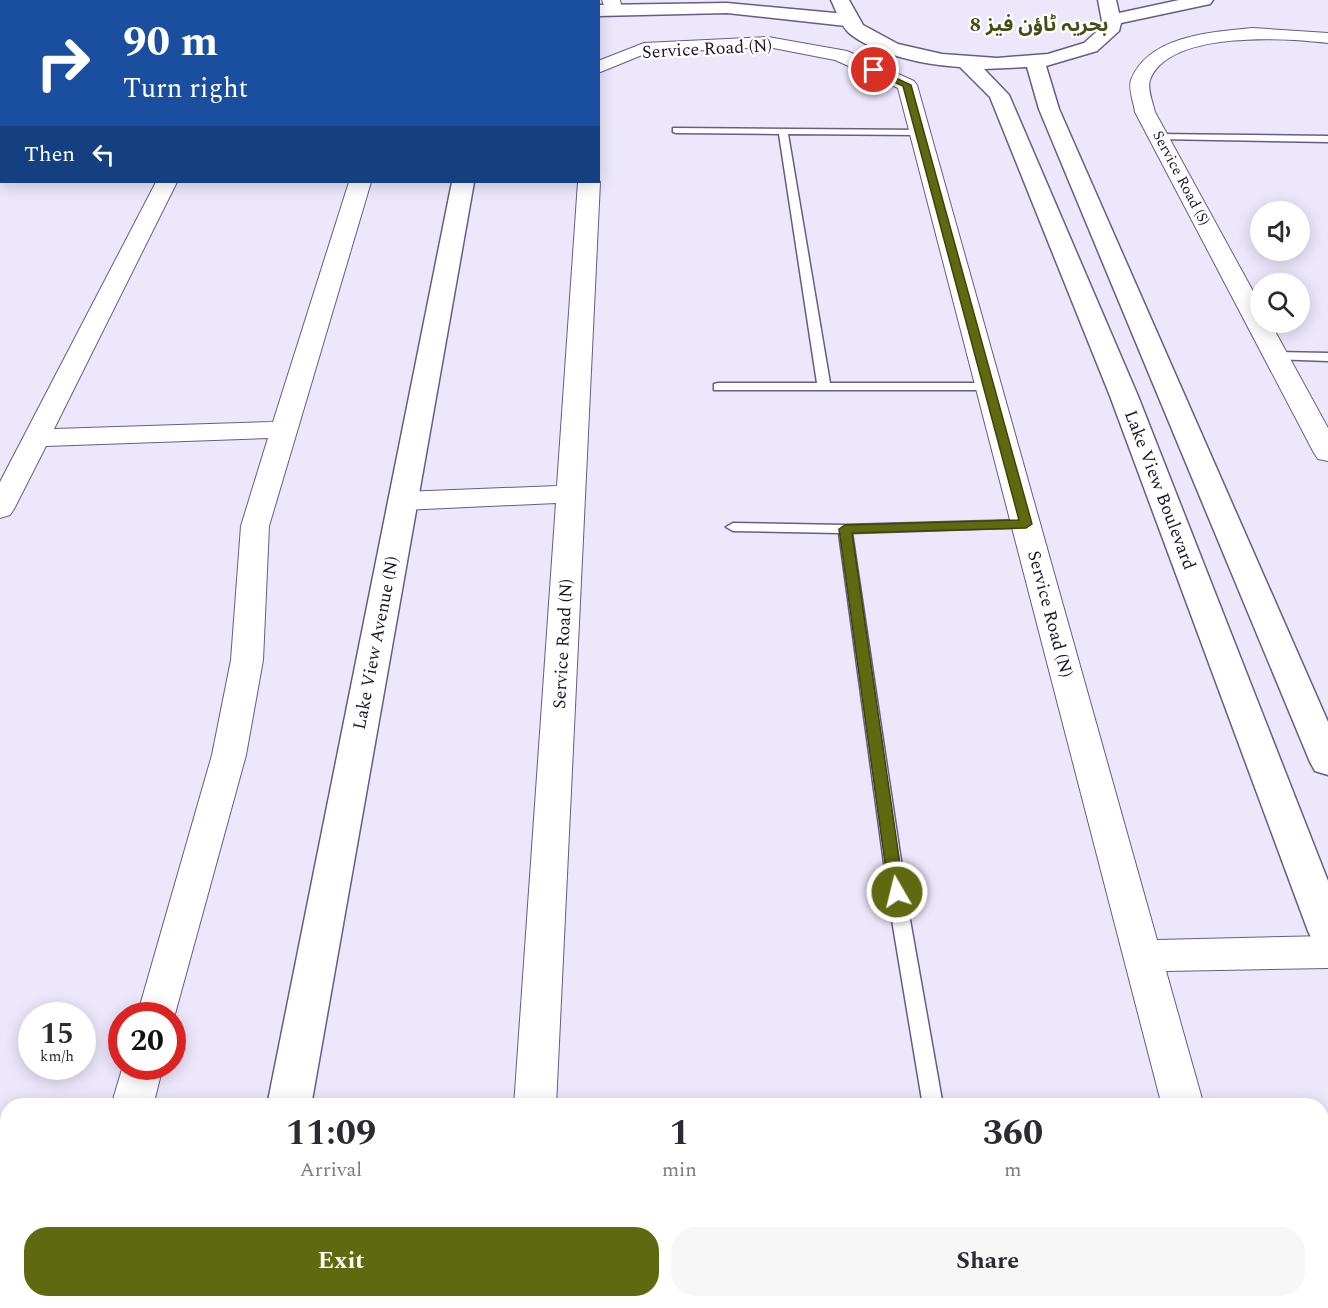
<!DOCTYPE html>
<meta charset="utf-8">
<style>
:root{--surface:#fff;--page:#f7f7f7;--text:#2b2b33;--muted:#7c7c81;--accent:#5e6910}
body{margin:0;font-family:Spectral,"Noto Sans Arabic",serif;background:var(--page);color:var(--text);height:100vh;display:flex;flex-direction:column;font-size:22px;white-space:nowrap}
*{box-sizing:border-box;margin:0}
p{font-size:20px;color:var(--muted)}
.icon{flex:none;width:33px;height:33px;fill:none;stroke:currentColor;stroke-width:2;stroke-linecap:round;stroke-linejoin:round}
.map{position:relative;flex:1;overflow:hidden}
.panel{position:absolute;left:0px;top:1098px;width:1329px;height:210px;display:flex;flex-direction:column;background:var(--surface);border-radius:24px 24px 0 0;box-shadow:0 3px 15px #0003}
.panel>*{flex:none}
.top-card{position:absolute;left:0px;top:0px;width:600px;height:183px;box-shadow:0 3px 15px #0003;background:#1a4fa0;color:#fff;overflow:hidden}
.buttons{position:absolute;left:1250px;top:201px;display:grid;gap:12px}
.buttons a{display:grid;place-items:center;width:60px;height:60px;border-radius:50%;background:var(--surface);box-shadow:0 3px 15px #0003;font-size:30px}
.speed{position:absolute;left:18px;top:1002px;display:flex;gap:12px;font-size:30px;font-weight:700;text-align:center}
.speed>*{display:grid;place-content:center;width:78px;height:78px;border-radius:50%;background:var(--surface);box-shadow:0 3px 15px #0003;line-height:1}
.speed small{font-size:15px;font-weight:400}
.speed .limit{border:9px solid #d22;background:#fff;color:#111}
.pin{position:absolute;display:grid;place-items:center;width:51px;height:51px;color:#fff;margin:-26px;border:3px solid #fff;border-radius:50%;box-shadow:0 2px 6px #0007}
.me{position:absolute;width:66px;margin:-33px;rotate:352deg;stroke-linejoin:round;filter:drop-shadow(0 0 4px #0008)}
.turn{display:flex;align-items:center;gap:21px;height:126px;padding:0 24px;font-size:27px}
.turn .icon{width:78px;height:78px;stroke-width:2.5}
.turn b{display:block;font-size:42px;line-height:51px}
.then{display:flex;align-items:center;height:57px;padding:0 24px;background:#0003;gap:12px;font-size:22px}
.eta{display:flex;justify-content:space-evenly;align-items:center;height:102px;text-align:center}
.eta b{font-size:36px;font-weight:700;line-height:42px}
.button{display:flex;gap:12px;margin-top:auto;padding:12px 24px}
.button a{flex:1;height:69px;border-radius:24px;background:var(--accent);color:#fff;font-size:24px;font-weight:700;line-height:69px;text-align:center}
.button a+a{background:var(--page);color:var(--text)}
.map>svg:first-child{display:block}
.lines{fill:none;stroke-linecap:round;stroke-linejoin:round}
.service-casing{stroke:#685c87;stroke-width:3}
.minor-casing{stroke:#685c87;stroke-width:2}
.tertiary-casing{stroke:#685c87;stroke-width:3}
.secondary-casing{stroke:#685c87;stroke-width:3}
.service{fill:#fff;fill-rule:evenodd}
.minor{fill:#fff;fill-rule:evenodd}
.tertiary{fill:#fff;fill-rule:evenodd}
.secondary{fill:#fff;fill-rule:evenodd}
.route{fill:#5e6910;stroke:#3d440a;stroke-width:1.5}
.labels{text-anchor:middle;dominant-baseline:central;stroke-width:4.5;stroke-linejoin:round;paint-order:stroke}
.far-street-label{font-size:15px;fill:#1b1627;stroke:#fff}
.street-label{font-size:18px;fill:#1b1627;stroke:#fff}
.far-district-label{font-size:20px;font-weight:bold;fill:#444d13;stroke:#fff}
</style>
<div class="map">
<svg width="1328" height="1308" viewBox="0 0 1328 1308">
<rect width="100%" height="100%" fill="#ece7fb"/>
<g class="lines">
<defs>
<g id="service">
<path d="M 673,128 L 923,130 L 923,134 L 920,135 L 788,134 L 830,383 L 989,383 L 993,384 L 993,390 L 714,390 L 714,384 L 718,383 L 817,383 L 779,134 L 676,133 L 673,132 Z"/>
<path d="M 1155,134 L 1328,136 L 1328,142 L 1158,139 L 1155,138 Z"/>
<path d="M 1276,352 L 1328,353 L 1328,361 L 1272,359 L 1272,353 Z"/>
<path d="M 1026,520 L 1031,521 L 1033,524 L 1031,527 L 852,533 L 909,914 L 943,1106 L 923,1106 L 891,914 L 839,533 L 733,531 L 726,527 L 733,523 L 845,525 Z"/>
<path d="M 956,1300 L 978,1300 L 979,1308 L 957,1308 Z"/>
</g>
<g id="minor">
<path d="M 76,0 L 94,0 L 76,2 Z"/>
<rect x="405" y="0" width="18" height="2"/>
<path d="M 602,0 L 620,0 L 622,10 L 619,14 L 607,14 Z"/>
<path d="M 1253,28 L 1328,33 L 1328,43 C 1286,38 1169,30 1150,80 C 1147,89 1153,103 1155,112 L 1260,304 L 1260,322 L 1270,322 L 1328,428 L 1328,461 L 1318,459 L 1314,453 L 1135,112 C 1134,103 1128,89 1131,80 C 1149,35 1213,32 1253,28 Z"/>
<path d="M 768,37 L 847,51 L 914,81 L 917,85 L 1157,940 L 1328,936 L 1328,968 L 1166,971 L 1204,1106 L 1162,1106 L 898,88 L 835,60 L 768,47 L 647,53 L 598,73 L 598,61 L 644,43 Z"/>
<path d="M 2,110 L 2,124 L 0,124 L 0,111 Z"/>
<path d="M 598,180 L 600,182 L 556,1106 L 514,1106 L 556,503 L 403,510 L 393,507 L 389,501 L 393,495 L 403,492 L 557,486 L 578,182 Z"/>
<path d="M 156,182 L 177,182 L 54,429 L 273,422 L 349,182 L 371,182 L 269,526 L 263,660 L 246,755 L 172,1025 L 172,1016 L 137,1016 L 212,755 L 231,660 L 241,526 L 268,438 L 46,446 L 14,509 L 10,515 L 0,518 L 0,482 Z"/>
<path d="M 123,1066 L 163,1066 L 153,1106 L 111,1106 Z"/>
<path d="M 56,1300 L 102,1300 L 100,1308 L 54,1308 Z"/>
<path d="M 501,1300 L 547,1300 L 546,1308 L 500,1308 Z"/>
<path d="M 1213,1300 L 1259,1300 L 1261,1308 L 1215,1308 Z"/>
</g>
<g id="tertiary">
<path d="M 20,0 L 38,0 L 19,2 Z"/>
<path d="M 727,3 L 846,14 L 853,16 L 855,20 L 853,24 L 846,26 L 727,13 L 598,16 L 598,5 Z"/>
<path d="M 2,29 L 2,42 L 0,43 L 0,30 Z"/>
<path d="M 452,182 L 474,182 L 311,1106 L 267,1106 Z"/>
<path d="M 229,1300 L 277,1300 L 275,1308 L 227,1308 Z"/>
</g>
<path id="secondary" d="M 831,0 L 849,0 L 863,25 L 898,44 L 942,54 L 997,58 L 1048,54 L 1084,43 L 1103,26 L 1098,0 L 1116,0 L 1119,13 L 1179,0 L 1213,0 L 1210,4 L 1121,23 L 1119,31 L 1097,51 L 1046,66 L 1059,109 L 1328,722 L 1328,775 L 1315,771 L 1310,762 L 1039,109 L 1027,67 L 984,69 L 1009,95 L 1138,396 L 1328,881 L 1328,947 L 1314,943 L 1308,931 L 1110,396 L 990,97 L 960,67 C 926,65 876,55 849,33 C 841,26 836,10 831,0 Z"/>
</defs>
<!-- service casing -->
<use href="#service" class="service-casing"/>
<!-- minor casing -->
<use href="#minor" class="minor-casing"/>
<!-- tertiary casing -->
<use href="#tertiary" class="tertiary-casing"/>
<!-- secondary casing -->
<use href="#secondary" class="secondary-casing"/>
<!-- service -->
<use href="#service" class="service"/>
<!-- minor -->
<use href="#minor" class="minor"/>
<!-- tertiary -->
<use href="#tertiary" class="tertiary"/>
<!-- secondary -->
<use href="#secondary" class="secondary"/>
</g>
<!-- route -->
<path class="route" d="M 874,68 L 911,85 L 1032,524 L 1026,528 L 852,533 L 904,892 L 902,896 L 897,898 L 891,896 L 889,892 L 839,529 L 845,525 L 1019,520 L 903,86 L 871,72 L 870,70 Z"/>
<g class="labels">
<!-- far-street labels -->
<g class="far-street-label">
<text transform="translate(1181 178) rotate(62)">Service Road (S)</text>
</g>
<!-- street labels -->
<g class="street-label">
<text transform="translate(707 49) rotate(-3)">Service Road (N)</text>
<text transform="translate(1160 490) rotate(69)">Lake View Boulevard</text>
<text transform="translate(1050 614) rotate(75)">Service Road (N)</text>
<text transform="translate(376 643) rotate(-79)">Lake View Avenue (N)</text>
<text transform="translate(563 644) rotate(-87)">Service Road (N)</text>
</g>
<!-- far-district labels -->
<g class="far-district-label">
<text x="1039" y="25">بحریہ ٹاؤن فیز 8</text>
</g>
</g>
</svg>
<div class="buttons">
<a><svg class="icon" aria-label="sound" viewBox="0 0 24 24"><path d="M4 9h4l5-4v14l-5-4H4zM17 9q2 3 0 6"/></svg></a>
<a><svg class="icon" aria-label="search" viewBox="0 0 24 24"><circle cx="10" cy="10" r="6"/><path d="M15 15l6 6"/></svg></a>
</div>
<div class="speed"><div>15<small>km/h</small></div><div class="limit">20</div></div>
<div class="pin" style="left:874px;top:70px;background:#d93025"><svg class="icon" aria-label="arrive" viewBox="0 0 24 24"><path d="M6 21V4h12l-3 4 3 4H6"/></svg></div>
<svg class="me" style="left:897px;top:892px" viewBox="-20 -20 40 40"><circle r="17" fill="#5e6910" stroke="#fff" stroke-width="3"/><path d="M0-11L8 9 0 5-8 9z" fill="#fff"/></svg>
<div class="top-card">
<div class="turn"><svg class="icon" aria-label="right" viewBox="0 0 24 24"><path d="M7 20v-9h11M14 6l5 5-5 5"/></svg><div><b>90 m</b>Turn right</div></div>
<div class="then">Then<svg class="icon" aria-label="left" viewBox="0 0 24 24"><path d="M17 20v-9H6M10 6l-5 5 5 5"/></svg></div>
</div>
<section class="panel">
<div class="eta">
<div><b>11:09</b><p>Arrival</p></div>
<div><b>1</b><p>min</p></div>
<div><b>360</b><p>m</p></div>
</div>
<div class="button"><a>Exit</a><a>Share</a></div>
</section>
</div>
